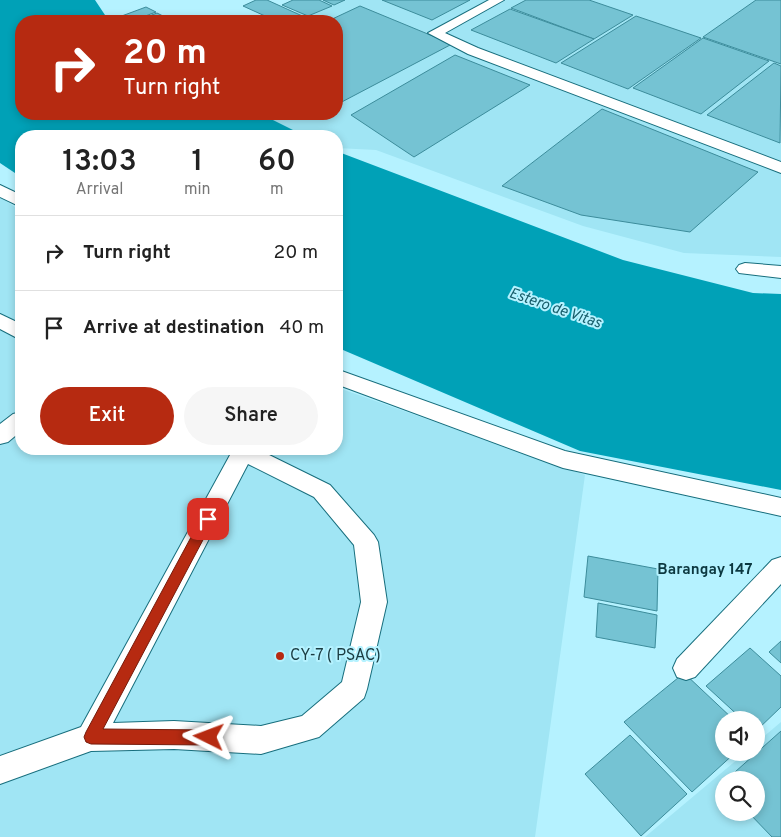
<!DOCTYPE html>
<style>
:root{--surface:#fff;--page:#f6f6f6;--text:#222;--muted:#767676;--line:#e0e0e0;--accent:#b62a11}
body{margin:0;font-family:Overpass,sans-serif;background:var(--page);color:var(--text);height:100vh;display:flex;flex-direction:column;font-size:19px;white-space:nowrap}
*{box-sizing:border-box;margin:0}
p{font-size:16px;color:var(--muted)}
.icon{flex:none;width:28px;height:28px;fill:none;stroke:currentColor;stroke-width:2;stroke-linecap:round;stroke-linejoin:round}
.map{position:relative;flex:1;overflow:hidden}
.side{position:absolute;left:15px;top:130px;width:328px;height:325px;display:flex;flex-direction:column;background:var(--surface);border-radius:20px;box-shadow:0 2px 8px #0003}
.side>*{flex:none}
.top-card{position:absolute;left:15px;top:15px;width:328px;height:105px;border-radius:20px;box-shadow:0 2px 8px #0003;background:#b62a11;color:#fff;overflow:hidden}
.tools{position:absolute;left:715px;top:711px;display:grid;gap:10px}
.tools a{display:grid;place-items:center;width:50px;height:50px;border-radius:50%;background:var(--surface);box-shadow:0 2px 8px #0003;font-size:25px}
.pin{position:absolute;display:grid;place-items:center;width:42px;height:42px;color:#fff;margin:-21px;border-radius:10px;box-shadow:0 2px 8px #0006}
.me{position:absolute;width:55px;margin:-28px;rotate:273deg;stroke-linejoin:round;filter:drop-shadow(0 0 4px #0008)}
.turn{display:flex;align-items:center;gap:18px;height:105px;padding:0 25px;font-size:22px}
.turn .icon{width:65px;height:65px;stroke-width:2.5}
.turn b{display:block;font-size:35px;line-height:42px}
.eta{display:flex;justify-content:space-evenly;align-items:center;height:85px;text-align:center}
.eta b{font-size:30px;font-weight:600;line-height:35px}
.cta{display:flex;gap:10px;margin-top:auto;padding:10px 25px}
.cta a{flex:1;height:58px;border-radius:30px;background:var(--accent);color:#fff;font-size:20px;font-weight:600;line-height:58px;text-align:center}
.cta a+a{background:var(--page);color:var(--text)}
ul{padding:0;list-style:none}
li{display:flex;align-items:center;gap:15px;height:75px;padding:0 25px;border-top:1px solid var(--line)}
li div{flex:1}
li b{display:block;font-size:19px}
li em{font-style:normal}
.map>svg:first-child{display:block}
.built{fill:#a0e5f4;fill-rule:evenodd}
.water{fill:#00a1b7}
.building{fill:#75c3d3;stroke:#3c8c9b}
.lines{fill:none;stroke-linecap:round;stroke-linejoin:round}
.lane-casing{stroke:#176e7d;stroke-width:2}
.lane{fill:#fff;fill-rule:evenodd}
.route{fill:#b62a11;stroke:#761b0b}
.poi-dot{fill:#b62a11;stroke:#b5f2ff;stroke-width:2}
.labels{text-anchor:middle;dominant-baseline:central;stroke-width:4;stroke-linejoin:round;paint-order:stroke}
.water-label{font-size:15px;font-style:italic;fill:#175d6a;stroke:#b5f2ff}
.neighbourhood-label{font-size:15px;font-weight:bold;fill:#0c3840;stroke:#b5f2ff}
.near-poi-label{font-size:16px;fill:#1a3b41;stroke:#b5f2ff;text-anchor:start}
</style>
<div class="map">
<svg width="781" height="837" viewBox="0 0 781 837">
<rect width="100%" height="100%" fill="#b5f2ff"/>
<!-- built -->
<g class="built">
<path d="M 323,0 L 781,0 L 781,257 L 684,253 L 583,226 L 376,150 L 336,148 L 336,136 L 305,136 L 261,114 L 336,114 L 336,21 L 275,21 Z"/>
<path d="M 0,197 L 21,211 L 21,449 L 336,449 L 336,387 L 585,475 L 535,837 L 0,837 Z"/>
<path d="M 781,722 L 781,837 L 645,837 L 745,753 L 756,752 L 756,743 ZM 724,780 L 756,780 L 756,812 L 724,812 Z"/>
</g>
<!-- water -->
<g class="water">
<path d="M 0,0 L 95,0 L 109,21 L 21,21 L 21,114 L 261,114 L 305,136 L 21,136 L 21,177 L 0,163 Z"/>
<path d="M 336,151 L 623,260 L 753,293 L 781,294 L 781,490 L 580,451 L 336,347 Z"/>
</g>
<!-- building -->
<g class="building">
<path d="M 256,0 L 267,0 L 309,19 L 303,21 L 276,21 L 243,6 Z"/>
<path d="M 293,0 L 319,0 L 332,6 L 308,16 L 282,5 Z"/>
<path d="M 323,0 L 345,0 L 334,5 Z"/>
<path d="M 382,0 L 470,0 L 432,20 Z"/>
<path d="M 526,0 L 589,0 L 633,15 L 594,39 L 511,8 Z"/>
<path d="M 756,0 L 781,0 L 781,64 L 703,37 Z"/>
<path d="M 360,6 L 452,44 L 336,105 L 336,21 L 328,21 Z"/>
<path d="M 146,7 L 156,12 L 132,21 L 119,17 Z"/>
<path d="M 510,9 L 594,39 L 556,63 L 471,30 Z"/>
<path d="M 157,13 L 169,19 L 136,21 Z"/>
<path d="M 636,16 L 701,38 L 628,89 L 561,63 Z"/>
<path d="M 703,38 L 769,61 L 701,114 L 633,88 Z"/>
<path d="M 455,55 L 530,85 L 414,157 L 351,115 Z"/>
<path d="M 774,63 L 781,66 L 780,143 L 707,115 Z"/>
<path d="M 602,109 L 758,172 L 690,232 L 581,215 L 502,186 Z"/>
<path d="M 588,556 L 658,569 L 657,611 L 584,597 Z"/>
<path d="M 598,603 L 657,615 L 655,648 L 596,637 Z"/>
<path d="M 781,641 L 781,663 L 769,652 Z"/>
<path d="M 750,648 L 781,676 L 781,707 L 756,731 L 756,720 L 743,720 L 706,686 Z"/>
<path d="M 684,673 L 734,720 L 724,720 L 724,752 L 736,752 L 692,792 L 624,722 Z"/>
<path d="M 781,731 L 781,837 L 772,837 L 748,812 L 756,812 L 756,780 L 726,780 Z"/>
<path d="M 630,735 L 687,794 L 641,836 L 585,774 Z"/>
</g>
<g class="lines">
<defs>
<g id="lane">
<path d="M 489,0 L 504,0 L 445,33 L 478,48 L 781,162 L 781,173 L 468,54 L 428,33 Z"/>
<path d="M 0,185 L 21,195 L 21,207 L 0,197 Z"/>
<path d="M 745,263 L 781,266 L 781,278 L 739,273 L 736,269 L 739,265 Z"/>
<path d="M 0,314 L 21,324 L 21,340 L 0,329 Z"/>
<path d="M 336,369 L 565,451 L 781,498 L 781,516 L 563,468 L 336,384 Z"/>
<path d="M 21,412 L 21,431 L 8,442 L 0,444 L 0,424 L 13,414 Z"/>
<path d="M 227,449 L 257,449 L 330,485 L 374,535 L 378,542 L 387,602 L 367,689 L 364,698 L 319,737 L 261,754 L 174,749 L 91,751 L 0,784 L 0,756 L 81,727 L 230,455 ZM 248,464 L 314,497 L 354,545 L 361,602 L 342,682 L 302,716 L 261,726 L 174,721 L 113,723 Z"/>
<path d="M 781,557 L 781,584 L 695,677 L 686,680 L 677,677 L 673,668 L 677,659 L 772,560 Z"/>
</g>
</defs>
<!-- lane casing -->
<use href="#lane" class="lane-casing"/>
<!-- lane -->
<use href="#lane" class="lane"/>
</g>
<!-- route -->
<path class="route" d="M 208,514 L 214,519 L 103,729 L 209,730 L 214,732 L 216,737 L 214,742 L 209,745 L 91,744 L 86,742 L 84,737 L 86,732 L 203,515 Z"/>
<!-- markers -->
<circle class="poi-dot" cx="280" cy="656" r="5"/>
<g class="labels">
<!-- water labels -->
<g class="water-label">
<text transform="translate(555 309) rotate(19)">Estero de Vitas</text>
</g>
<!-- neighbourhood labels -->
<g class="neighbourhood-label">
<text x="705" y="570">Barangay 147</text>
</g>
<!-- near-poi labels -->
<g class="near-poi-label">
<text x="290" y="656">CY-7 ( PSAC)</text>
</g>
</g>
</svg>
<div class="tools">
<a><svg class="icon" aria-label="sound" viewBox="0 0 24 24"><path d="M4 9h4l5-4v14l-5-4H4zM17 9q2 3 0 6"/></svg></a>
<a><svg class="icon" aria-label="search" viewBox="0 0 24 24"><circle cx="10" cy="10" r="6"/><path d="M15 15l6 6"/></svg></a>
</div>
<div class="pin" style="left:208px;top:519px;background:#d93025"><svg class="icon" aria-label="arrive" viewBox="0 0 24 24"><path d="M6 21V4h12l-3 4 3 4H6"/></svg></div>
<svg class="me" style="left:209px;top:737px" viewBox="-20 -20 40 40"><path d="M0-17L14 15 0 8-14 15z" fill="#b62a11" stroke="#fff" stroke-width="4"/></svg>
<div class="top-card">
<div class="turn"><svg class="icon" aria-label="right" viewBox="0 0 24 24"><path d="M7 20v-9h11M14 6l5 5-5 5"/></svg><div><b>20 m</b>Turn right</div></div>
</div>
<section class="side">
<div class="eta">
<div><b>13:03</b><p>Arrival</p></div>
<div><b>1</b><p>min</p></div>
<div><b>60</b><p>m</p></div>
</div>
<ul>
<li><svg class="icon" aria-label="right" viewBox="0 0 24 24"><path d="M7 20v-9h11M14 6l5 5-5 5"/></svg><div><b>Turn right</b></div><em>20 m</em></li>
<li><svg class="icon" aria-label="arrive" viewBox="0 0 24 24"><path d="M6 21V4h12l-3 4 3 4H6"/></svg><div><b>Arrive at destination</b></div><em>40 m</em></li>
</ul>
<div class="cta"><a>Exit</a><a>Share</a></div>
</section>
</div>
